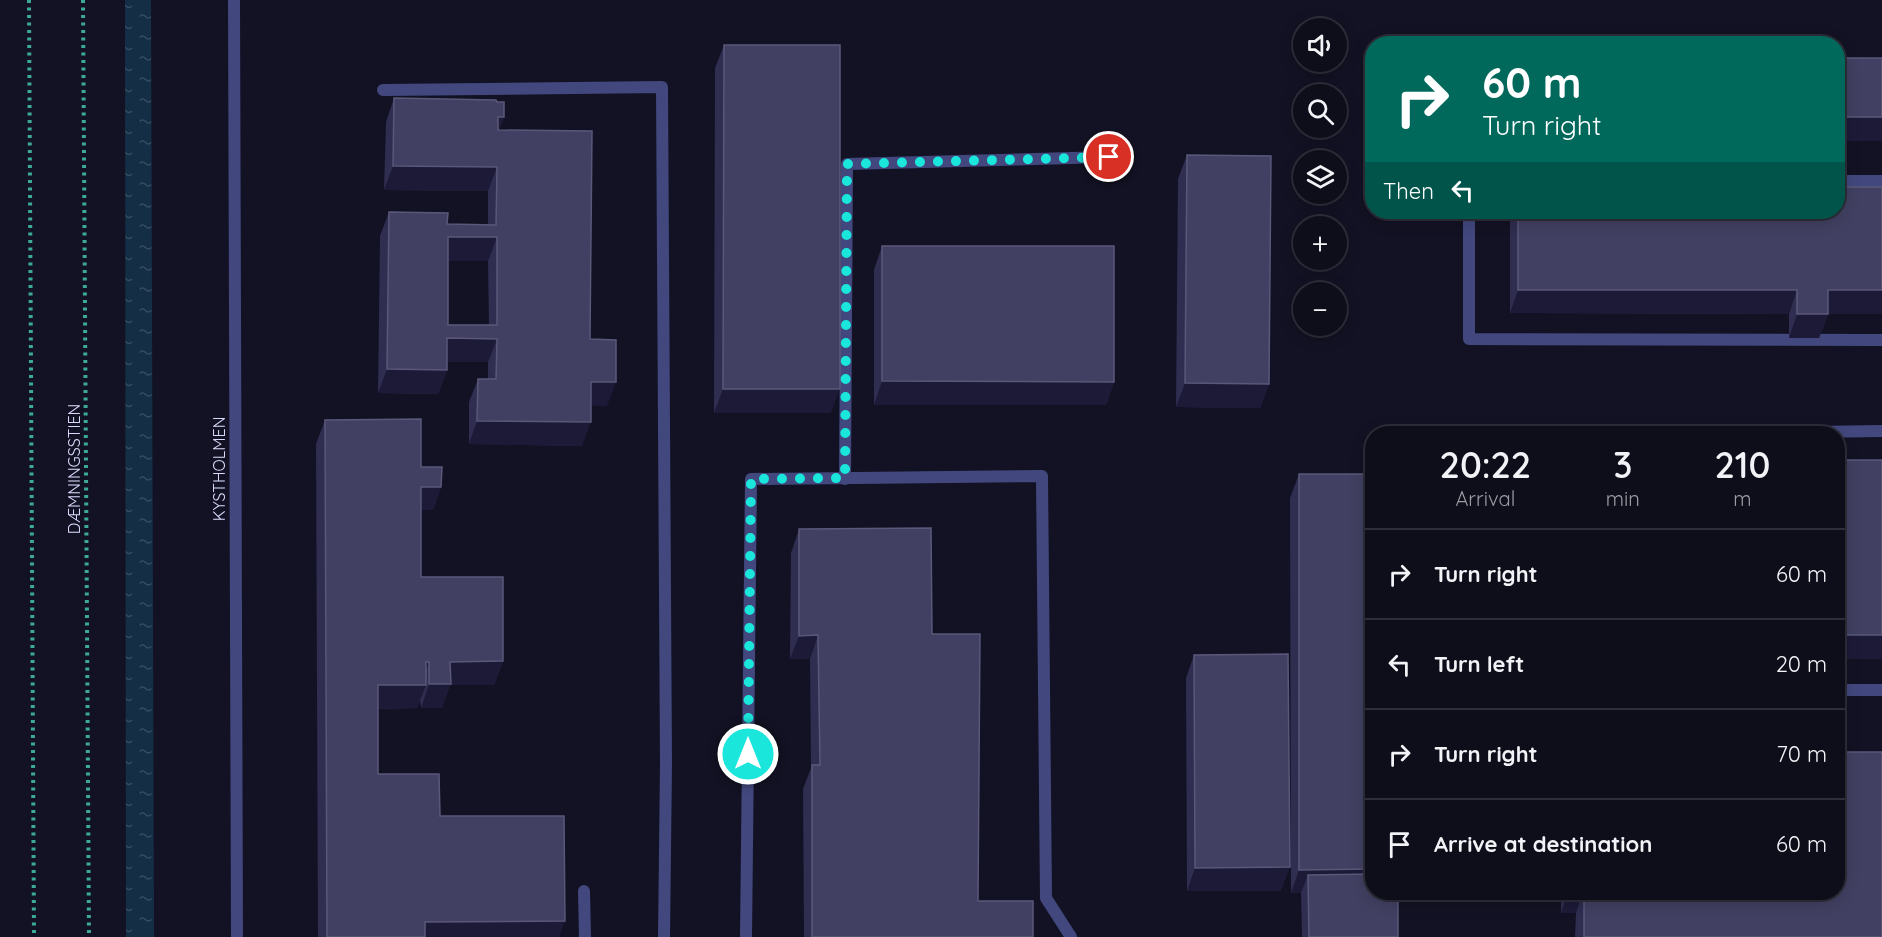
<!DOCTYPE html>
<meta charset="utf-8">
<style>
:root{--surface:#0e0e1b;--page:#171724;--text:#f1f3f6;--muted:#9b9ca3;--line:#2e2e3a}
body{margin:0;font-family:Quicksand,sans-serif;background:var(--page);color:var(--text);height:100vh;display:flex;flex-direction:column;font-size:22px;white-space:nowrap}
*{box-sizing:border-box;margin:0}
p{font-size:20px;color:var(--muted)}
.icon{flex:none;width:33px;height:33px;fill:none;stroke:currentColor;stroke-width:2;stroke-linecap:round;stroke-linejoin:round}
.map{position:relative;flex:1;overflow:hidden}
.sheet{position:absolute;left:1365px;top:426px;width:480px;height:474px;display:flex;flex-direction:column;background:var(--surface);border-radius:24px;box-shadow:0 3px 15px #0003,0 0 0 2px var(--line)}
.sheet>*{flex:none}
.top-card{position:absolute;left:1365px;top:36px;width:480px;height:183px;border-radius:24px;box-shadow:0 3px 15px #0003,0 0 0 2px var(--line);background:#00695c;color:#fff;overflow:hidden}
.tools{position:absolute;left:1293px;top:18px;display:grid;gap:12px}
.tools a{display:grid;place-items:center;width:54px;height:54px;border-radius:50%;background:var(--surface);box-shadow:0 3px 15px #0003,0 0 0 2px var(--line);font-size:30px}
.pin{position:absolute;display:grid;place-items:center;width:51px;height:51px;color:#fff;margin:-26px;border:3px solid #fff;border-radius:50%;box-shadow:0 2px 6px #0007}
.me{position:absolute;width:66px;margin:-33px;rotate:0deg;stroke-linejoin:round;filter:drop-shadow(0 0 4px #0008)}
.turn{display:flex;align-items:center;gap:21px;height:126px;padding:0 18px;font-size:27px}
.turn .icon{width:78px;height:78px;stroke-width:2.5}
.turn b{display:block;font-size:42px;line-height:51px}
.then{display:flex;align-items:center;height:57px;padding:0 18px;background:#0003;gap:12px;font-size:22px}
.eta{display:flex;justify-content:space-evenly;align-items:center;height:102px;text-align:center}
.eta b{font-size:36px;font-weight:600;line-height:42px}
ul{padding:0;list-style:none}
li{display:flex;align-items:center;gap:18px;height:90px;padding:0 18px;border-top:2px solid var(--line)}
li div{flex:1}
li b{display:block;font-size:22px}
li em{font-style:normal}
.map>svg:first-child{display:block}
.water{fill:url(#water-ripples)}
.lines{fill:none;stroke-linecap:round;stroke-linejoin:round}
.path{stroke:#3dab94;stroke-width:4;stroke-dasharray:3 4.5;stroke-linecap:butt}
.service{stroke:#42487e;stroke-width:12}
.minor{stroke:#42487e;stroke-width:12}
.wall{fill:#2f2d50;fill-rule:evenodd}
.shaded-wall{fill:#1c1a37}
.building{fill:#414062;stroke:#59587a;stroke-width:1.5;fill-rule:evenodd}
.route{stroke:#1ae6dc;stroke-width:10;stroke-dasharray:0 18}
.labels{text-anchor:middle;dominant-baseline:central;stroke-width:4.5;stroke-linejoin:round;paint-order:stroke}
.street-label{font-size:16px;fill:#d9dafb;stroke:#121224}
</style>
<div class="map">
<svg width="1882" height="937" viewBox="0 0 1882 937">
<defs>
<pattern id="water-ripples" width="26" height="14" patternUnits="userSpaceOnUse" patternTransform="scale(1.5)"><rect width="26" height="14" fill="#142e46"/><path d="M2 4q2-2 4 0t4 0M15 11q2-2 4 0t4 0" fill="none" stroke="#364c62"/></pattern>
</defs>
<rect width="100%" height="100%" fill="#121224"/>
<!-- water -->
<path class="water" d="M 125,0 L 151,0 L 154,937 L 126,937 Z"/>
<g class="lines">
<!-- path -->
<g class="path">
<path d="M 29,0 L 34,937"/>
<path d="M 83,0 L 89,937"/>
</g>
<!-- service -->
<g class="service">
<path d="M 383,90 L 662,87 L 666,763 L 664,937"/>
<path d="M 1838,181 L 1882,181"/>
<path d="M 1469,212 L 1469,339 L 1882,340"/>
<path d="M 1672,434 L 1882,431"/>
<path d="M 845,479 L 847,164 L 1109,157"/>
<path d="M 1838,690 L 1882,690"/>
<path d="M 584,891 L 585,937"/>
<path d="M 746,937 L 751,479 L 1042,476 L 1046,898 L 1071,937"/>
</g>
<!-- minor -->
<path class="minor" d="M 234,0 L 237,937"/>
</g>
<!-- wall -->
<g class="wall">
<path d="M 724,45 L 831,413 L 714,413 L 715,68 Z"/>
<path d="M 394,98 L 497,102 L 504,117 L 499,130 L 590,339 L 607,406 L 591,405 L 582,446 L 469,444 L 469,402 L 478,379 L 488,379 L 488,362 L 447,362 L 447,370 L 438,394 L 378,393 L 380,236 L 389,212 L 447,224 L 488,225 L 488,191 L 384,190 L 386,122 ZM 448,261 L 488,261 L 489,325 L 448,325 Z"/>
<path d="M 1187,155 L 1269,384 L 1260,408 L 1176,407 L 1178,179 Z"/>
<path d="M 1882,187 L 1882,314 L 1828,314 L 1819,338 L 1789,338 L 1789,314 L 1510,313 L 1510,212 L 1838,212 Z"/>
<path d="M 882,246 L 1114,382 L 1106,405 L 874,405 L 874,270 Z"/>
<path d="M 325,420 L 421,467 L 441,487 L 433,510 L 421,510 L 421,577 L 503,661 L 494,685 L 450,685 L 442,708 L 421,708 L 420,700 L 417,708 L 378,709 L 378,774 L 440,816 L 559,937 L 318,937 L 316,444 Z"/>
<path d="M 1299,474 L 1398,937 L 1302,937 L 1301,893 L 1291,893 L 1290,498 Z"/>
<path d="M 799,529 L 932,634 L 978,901 L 1033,937 L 804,937 L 803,789 L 811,768 L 810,659 L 790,659 L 791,553 Z"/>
<path d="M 1194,655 L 1281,891 L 1187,891 L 1186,678 Z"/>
<path d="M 1561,892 L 1838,892 L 1882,937 L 1575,937 L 1576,913 L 1561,913 Z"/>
</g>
<!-- shaded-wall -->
<g class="shaded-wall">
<path d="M 498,117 L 504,117 L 495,141 Z"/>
<rect x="1838" y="117" width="44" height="24"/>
<path d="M 393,166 L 497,167 L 488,191 L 384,190 Z"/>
<path d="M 448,237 L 497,237 L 488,261 L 439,261 Z"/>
<path d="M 1518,290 L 1797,290 L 1789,314 L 1510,313 Z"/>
<path d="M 1828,290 L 1882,290 L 1882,314 L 1819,314 Z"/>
<path d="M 1797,314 L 1828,314 L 1819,338 L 1789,338 Z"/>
<path d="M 447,338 L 497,339 L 488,362 L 439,362 Z"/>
<path d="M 387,369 L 447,370 L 438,394 L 378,393 Z"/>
<path d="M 882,381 L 1114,382 L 1106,405 L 874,405 Z"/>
<path d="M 591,382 L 616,382 L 607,406 L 583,405 Z"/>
<path d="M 1185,383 L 1269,384 L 1260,408 L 1176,407 Z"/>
<path d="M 723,389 L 840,389 L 831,413 L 714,413 Z"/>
<path d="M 477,421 L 591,422 L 582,446 L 469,444 Z"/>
<path d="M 421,487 L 441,487 L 433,510 L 413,510 Z"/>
<path d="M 818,635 L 810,659 L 790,659 L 799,636 Z"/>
<rect x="1838" y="635" width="44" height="24"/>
<path d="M 503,661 L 494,685 L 450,685 L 442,708 L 421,708 L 429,684 L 450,662 Z"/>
<path d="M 426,662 L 429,662 L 421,685 L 426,685 L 417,708 L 369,709 L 378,685 Z"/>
<path d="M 1290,867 L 1281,891 L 1187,891 L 1195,868 Z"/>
<path d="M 1372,869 L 1372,892 L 1308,875 L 1301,893 L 1291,893 L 1299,870 Z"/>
<path d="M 1568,892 L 1583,892 L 1576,913 L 1561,913 Z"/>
<path d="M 565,921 L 559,937 L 420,937 L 425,922 Z"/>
</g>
<!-- building -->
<g class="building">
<path d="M 724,45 L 840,45 L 840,389 L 723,389 Z"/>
<rect x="1838" y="58" width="44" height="59"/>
<path d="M 394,98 L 496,100 L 497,102 L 504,102 L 504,117 L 498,117 L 498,130 L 592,131 L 590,339 L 616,340 L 616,382 L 591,382 L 591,422 L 477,421 L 478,379 L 496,379 L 497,339 L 447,338 L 447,370 L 387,369 L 389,212 L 448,213 L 447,224 L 496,225 L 497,167 L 393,166 ZM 448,237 L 497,237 L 497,325 L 448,325 Z"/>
<path d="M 1187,155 L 1271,156 L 1269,384 L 1185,383 Z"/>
<path d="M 1838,187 L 1882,187 L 1882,290 L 1828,290 L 1828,314 L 1797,314 L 1797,290 L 1518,290 L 1518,212 L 1838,212 Z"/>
<path d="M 882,246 L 1114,246 L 1114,382 L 882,381 Z"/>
<path d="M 421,419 L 421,467 L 442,467 L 441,487 L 421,487 L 421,577 L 503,577 L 503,661 L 450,662 L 451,684 L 429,684 L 429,662 L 426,662 L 426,685 L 378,685 L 378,774 L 439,774 L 440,816 L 564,816 L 565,921 L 425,922 L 425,937 L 327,937 L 325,420 Z"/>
<rect x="1838" y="460" width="44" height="175"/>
<path d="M 1299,474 L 1372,474 L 1372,869 L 1299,870 Z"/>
<path d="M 931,528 L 932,634 L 980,634 L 978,901 L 1033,901 L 1033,937 L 812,937 L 812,765 L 820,765 L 818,635 L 799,636 L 799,529 Z"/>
<path d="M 1288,654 L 1290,867 L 1195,868 L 1194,655 Z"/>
<path d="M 1838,752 L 1882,752 L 1882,937 L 1584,937 L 1584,892 L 1838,892 Z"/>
<path d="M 1372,874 L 1372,892 L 1398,892 L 1398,937 L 1309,937 L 1308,875 Z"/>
</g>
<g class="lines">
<!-- route -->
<path class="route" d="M 748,754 L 751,479 L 845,478 L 847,164 L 1109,157"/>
</g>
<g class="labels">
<!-- street labels -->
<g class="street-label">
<text transform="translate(74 469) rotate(-90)">DÆMNINGSSTIEN</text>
<text transform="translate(219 469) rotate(-90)">KYSTHOLMEN</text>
</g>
</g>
</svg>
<div class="tools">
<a><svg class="icon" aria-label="sound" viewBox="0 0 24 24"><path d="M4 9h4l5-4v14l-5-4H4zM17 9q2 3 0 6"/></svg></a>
<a><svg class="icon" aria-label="search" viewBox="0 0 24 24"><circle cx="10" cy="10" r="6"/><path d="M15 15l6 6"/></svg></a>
<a><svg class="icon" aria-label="layers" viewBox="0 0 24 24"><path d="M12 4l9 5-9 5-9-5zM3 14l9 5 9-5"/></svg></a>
<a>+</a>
<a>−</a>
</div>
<div class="pin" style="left:1109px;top:157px;background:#d93025"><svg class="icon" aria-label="arrive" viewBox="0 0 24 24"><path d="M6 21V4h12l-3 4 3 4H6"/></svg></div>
<svg class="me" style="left:748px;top:754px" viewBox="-20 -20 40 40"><circle r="17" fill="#1ae6dc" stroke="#fff" stroke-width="3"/><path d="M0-11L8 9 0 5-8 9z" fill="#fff"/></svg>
<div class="top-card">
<div class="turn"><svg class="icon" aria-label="right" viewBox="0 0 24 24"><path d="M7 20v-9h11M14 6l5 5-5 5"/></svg><div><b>60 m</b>Turn right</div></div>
<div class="then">Then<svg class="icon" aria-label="left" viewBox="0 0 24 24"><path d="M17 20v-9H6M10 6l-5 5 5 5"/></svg></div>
</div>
<section class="sheet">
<div class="eta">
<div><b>20:22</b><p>Arrival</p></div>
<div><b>3</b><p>min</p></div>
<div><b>210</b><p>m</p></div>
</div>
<ul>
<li><svg class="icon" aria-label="right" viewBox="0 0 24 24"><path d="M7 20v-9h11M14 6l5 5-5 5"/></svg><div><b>Turn right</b></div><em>60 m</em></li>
<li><svg class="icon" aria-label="left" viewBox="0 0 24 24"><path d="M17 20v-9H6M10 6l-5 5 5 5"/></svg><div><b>Turn left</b></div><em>20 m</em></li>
<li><svg class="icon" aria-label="right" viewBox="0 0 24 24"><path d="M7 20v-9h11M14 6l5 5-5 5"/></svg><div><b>Turn right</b></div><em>70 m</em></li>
<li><svg class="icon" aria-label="arrive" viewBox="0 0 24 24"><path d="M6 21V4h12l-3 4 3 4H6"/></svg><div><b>Arrive at destination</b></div><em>60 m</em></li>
</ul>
</section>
</div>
